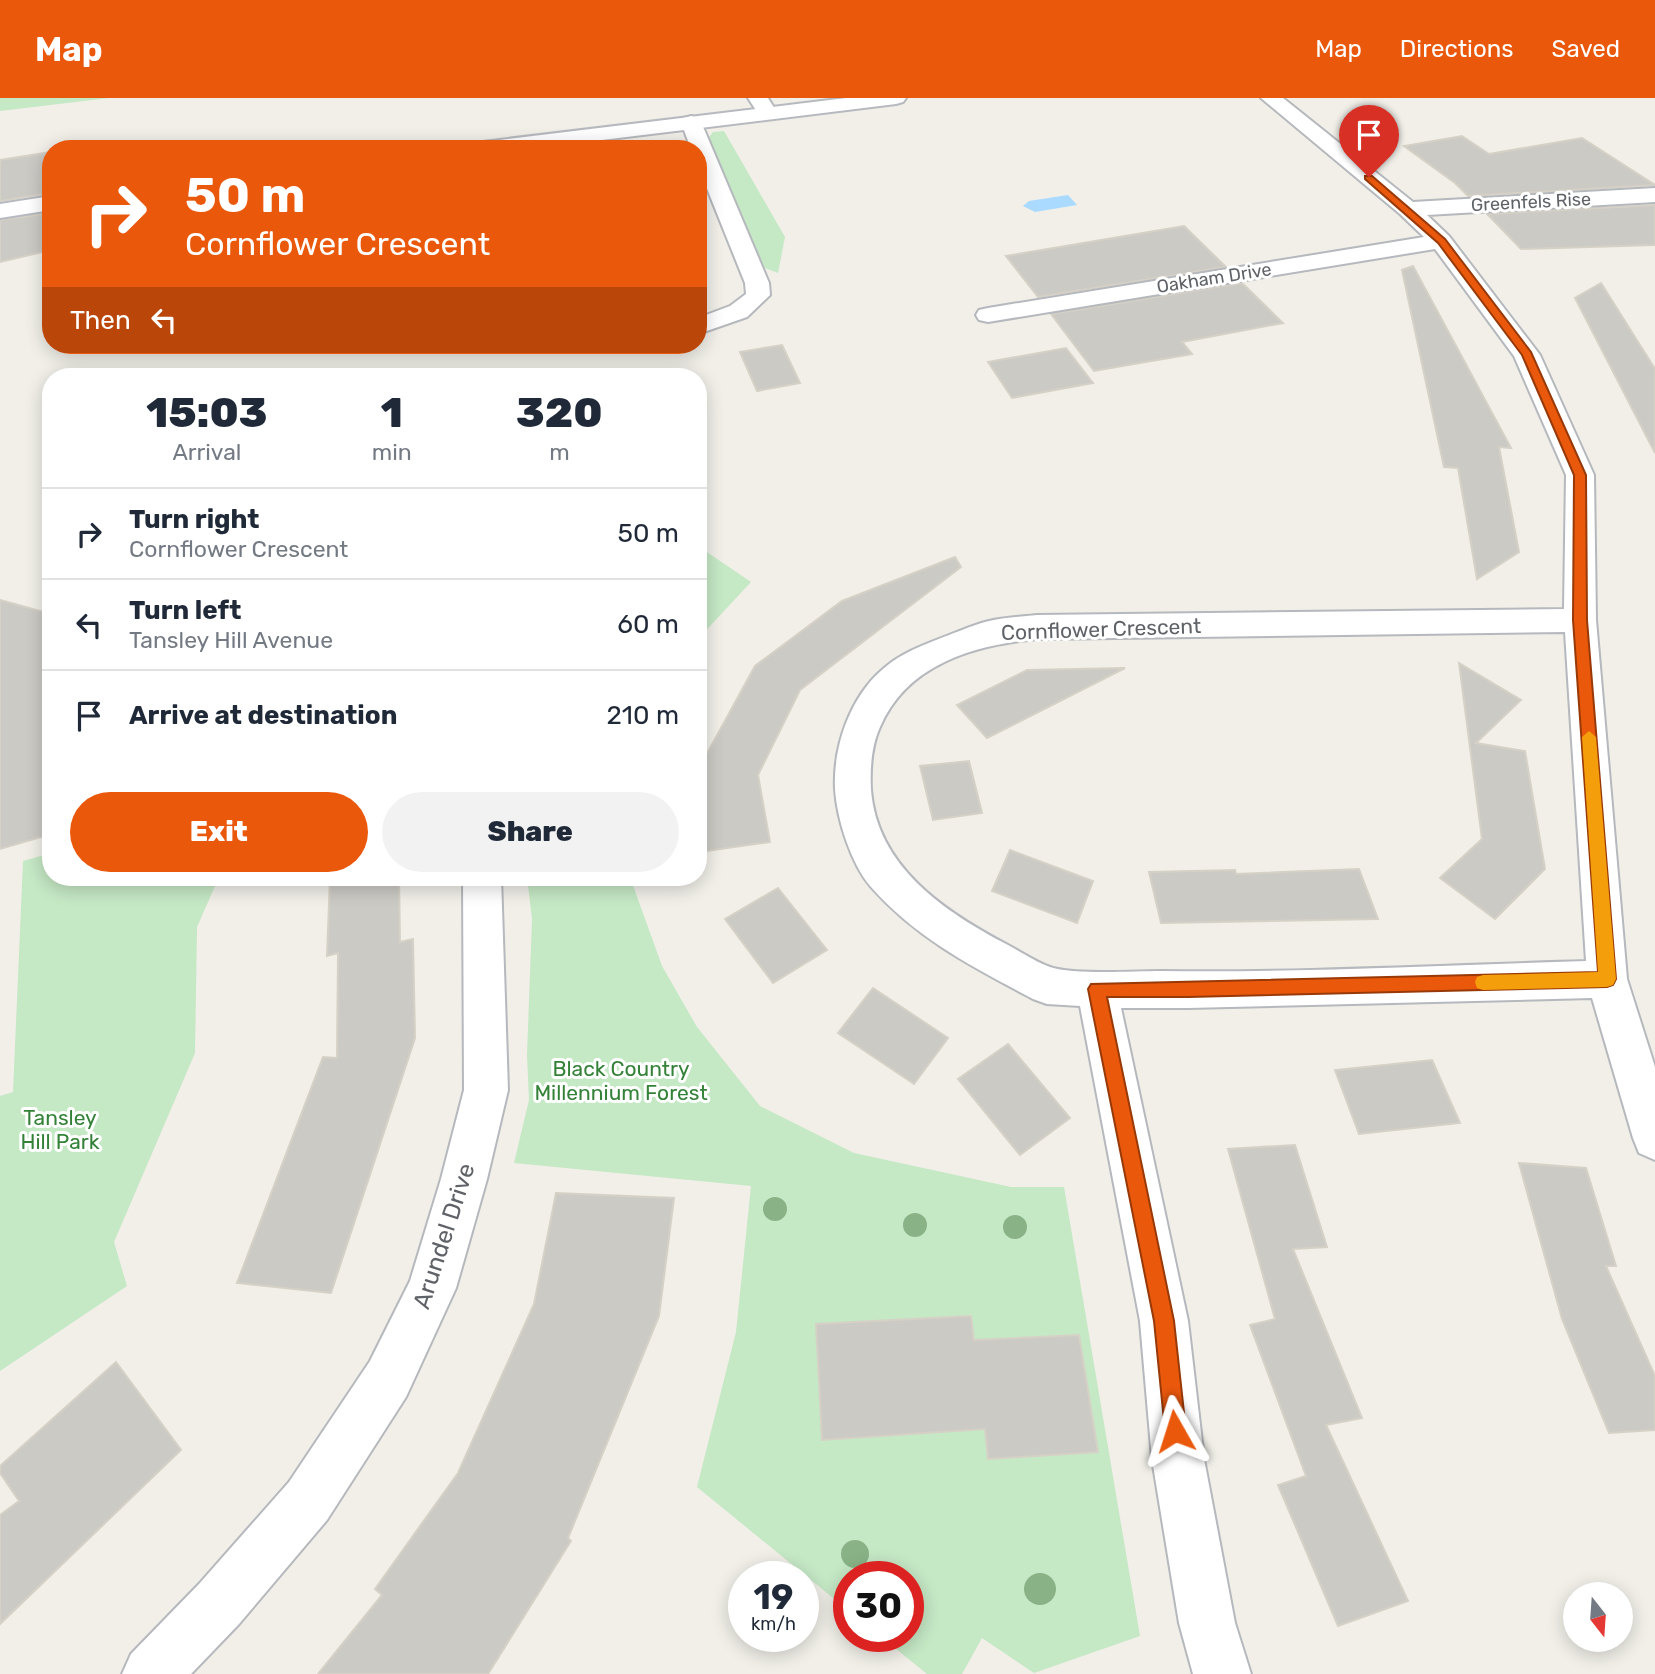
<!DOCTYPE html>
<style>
:root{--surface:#fff;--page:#f2f2f3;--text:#1f2937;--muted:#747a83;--line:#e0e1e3;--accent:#ea580c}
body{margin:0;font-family:Rubik,sans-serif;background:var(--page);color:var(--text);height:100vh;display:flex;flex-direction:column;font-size:26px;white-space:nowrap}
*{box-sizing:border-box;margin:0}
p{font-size:23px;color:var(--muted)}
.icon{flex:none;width:38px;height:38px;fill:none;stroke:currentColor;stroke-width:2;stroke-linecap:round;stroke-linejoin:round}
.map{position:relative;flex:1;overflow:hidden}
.side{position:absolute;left:42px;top:270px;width:665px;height:518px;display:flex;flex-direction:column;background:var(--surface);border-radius:28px;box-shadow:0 4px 18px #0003}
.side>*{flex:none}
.guide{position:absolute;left:42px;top:42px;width:665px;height:214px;border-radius:28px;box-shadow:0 4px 18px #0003;background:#ea580c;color:#fff;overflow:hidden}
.needle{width:46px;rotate:163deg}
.buttons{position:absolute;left:1563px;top:1484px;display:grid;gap:14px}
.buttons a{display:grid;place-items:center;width:70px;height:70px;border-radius:50%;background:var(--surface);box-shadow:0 4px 18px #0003;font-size:35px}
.speed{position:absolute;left:728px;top:1463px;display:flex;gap:14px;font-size:35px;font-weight:700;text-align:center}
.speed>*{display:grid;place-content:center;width:91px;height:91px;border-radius:50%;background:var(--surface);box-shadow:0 4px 18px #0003;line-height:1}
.speed small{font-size:18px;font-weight:400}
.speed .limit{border:10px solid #d22;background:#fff;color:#111}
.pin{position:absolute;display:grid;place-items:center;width:60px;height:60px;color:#fff;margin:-72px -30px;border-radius:50% 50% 50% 0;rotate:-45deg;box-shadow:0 0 7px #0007}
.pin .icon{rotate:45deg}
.me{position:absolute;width:77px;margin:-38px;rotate:354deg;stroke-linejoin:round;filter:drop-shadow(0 0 5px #0008)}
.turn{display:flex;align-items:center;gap:24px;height:147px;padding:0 28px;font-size:32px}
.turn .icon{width:91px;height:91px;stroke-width:2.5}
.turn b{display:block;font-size:49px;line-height:60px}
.then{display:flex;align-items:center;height:66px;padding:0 28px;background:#0003;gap:14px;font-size:26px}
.eta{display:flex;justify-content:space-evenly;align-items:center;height:119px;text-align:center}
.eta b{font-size:42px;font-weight:800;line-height:49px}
.button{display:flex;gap:14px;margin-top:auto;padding:14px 28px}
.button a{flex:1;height:80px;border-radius:42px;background:var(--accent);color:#fff;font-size:28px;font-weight:800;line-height:80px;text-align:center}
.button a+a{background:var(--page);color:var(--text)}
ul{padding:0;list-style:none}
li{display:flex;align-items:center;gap:21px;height:91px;padding:0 28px;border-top:2px solid var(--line)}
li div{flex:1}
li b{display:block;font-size:26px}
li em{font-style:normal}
header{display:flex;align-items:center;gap:42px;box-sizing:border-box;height:98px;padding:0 35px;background:var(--accent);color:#fff}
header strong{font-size:33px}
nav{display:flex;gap:38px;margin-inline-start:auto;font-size:24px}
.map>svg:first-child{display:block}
.green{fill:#c5e8c5}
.water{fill:#aadaff}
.building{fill:#cccac5;stroke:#d6d1c6;stroke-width:2}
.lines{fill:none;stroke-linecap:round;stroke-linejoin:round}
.street-casing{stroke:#b5b8bc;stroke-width:4}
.secondary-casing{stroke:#b6babf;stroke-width:4}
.street{fill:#fff;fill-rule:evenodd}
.secondary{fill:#fff;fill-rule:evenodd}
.tree{fill:#89b387}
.route{fill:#ea580c;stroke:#983908;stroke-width:2}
.slow{fill:#f59e0b}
.labels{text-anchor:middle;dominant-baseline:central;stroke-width:6;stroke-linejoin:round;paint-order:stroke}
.far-street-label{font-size:18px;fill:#5f6368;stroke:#fff}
.street-label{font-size:21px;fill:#5f6368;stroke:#fff}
.park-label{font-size:21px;fill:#348238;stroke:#fff}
.near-street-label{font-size:24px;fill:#5f6368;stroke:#fff}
</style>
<header>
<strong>Map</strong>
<nav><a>Map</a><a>Directions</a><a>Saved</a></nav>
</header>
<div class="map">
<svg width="1655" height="1576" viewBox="0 0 1655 1576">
<rect width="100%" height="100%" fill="#f1efe8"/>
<!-- green -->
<g class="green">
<path d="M 0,0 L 109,0 L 0,13 Z"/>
<path d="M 724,33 L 785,139 L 778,175 L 765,170 L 707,42 L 713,34 Z"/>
<path d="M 698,448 L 751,484 L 698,541 Z"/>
<path d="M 51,755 L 51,779 L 219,779 L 197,829 L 195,955 L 114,1144 L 127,1188 L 0,1273 L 0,998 L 13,994 L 23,763 Z"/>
<path d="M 527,779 L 630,779 L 662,868 L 697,929 L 760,1008 L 854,1055 L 1011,1089 L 1064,1089 L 1140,1538 L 1034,1575 L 982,1540 L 962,1576 L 927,1576 L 880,1538 L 908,1538 L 908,1479 L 849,1479 L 849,1513 L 697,1389 L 736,1234 L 751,1088 L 514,1065 L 529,1002 L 527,957 L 532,821 Z"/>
</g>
<!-- water -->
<path class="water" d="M 1068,97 L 1077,107 L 1035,114 L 1023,108 L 1029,103 Z"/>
<!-- building -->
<g class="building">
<path d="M 1462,38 L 1489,56 L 1582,40 L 1655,87 L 1468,98 L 1455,85 L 1404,48 Z"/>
<path d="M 51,54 L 51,95 L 0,103 L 0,62 Z"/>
<path d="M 1655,107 L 1655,147 L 1521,151 L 1487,116 Z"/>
<path d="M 51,115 L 51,152 L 0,164 L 0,122 Z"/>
<path d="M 1184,128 L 1226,169 L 1038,199 L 1006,158 Z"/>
<path d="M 1413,168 L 1511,350 L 1499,349 L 1519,454 L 1477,481 L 1458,370 L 1444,369 L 1402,172 Z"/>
<path d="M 1242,185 L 1283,225 L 1182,244 L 1192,256 L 1094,273 L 1051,216 Z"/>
<path d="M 1601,185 L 1655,271 L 1655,355 L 1575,200 Z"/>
<path d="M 782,247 L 800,285 L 757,293 L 740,254 Z"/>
<path d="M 1066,250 L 1093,285 L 1012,300 L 988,264 Z"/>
<path d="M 955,459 L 961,469 L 800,592 L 758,677 L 770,744 L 706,753 L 698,700 L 698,672 L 755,568 L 842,503 Z"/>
<path d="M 0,502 L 51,516 L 51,736 L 0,751 Z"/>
<path d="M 1459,565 L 1521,602 L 1476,645 L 1525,653 L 1545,771 L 1495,821 L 1440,780 L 1482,741 Z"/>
<path d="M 1125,570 L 987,640 L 957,607 L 1027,572 Z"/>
<path d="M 969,663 L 982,715 L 933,722 L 920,668 Z"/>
<path d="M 1010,752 L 1093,783 L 1077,825 L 992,793 Z"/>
<path d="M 1359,771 L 1378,821 L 1161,825 L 1149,774 L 1235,772 L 1236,776 Z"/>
<path d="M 330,779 L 399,779 L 400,844 L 413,841 L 415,940 L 331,1195 L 237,1185 L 323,959 L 337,960 L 338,855 L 327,858 Z"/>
<path d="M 778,790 L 827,852 L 773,885 L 725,821 Z"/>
<path d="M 873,890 L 948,940 L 914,986 L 838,935 Z"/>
<path d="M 1008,946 L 1070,1020 L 1020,1057 L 958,981 Z"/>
<path d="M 1432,962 L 1460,1025 L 1359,1036 L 1335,972 Z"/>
<path d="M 1295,1047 L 1327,1149 L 1293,1151 L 1362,1320 L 1326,1327 L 1408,1503 L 1338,1528 L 1278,1387 L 1306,1378 L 1250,1227 L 1275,1221 L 1228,1051 Z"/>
<path d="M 1519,1065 L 1586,1070 L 1616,1168 L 1606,1168 L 1655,1278 L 1655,1332 L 1609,1335 L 1562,1221 Z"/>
<path d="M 556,1095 L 674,1100 L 659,1218 L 568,1440 L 571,1443 L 488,1576 L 318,1576 L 382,1497 L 375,1491 L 458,1375 L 534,1206 Z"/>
<path d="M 971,1218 L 974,1242 L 1079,1237 L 1098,1354 L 988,1361 L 985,1331 L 822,1342 L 816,1226 Z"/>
<path d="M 116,1264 L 181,1352 L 0,1526 L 0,1417 L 19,1403 L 0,1375 L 0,1368 Z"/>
</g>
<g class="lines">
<defs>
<g id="street">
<path d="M 748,0 L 768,0 L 778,16 L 775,20 L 761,20 Z"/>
<path d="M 1261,0 L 1283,0 L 1413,104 L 1655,90 L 1655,104 L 1427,117 L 1449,138 L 1540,257 L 1594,377 L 1596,522 L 1627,881 L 1655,969 L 1655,1062 L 1639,1055 L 1633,1040 L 1592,900 L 1188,910 L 1121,910 L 1188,1223 L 1204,1361 L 1235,1525 L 1251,1576 L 1193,1576 L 1179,1525 L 1152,1361 L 1140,1223 L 1080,908 L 1047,906 L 1033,901 C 973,869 917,841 871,789 C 851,766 837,721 835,691 C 833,649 850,599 883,571 C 902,554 926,546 949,537 C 962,532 976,526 989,523 C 1005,519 1021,519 1037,517 L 1564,511 L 1566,377 L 1514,258 L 1435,151 L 988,224 L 979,222 L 976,217 L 979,212 L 988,210 L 1424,139 L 1400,116 ZM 1565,534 L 1586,863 C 1444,867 1303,875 1161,873 C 1135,873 1072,877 1050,869 C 1036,864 1021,854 1008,847 C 945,814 877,769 871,692 C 870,671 871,649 880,629 C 907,566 974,547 1037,541 Z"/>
<path d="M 691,18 L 698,20 L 701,24 L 769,185 L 770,197 L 747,219 L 698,236 L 698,220 L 730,208 L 746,196 L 745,185 L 698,68 L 698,51 L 691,51 L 681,24 L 684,20 Z"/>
<path d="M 463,779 L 501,779 L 508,992 L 487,1081 L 456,1190 L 406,1299 L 327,1422 L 239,1526 L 191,1576 L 122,1576 L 131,1556 L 199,1486 L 289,1384 L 370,1263 L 410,1183 L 441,1081 L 464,992 Z"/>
</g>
<g id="secondary">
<path d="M 846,0 L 906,0 L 903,4 L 896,6 L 528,51 L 464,51 L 467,47 L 474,45 Z"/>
<path d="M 51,98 L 51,112 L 0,120 L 0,106 Z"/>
</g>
</defs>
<!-- street casing -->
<use href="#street" class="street-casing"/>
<!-- secondary casing -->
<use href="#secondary" class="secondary-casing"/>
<!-- street -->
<use href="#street" class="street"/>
<!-- secondary -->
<use href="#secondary" class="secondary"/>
</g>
<!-- trees -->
<g class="tree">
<circle cx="775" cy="1111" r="12"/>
<circle cx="915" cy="1127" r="12"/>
<circle cx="1015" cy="1129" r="12"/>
<circle cx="855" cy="1456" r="14"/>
<circle cx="1040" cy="1491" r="16"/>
</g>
<!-- route -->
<path class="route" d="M 1365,78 L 1372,78 L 1445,141 L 1531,254 L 1586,377 L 1587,522 L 1616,881 L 1613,887 L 1607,889 L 1188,899 L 1107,899 L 1174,1223 L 1186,1333 L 1183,1340 L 1175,1344 L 1168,1340 L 1165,1333 L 1154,1223 L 1088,891 L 1091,886 L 1598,874 L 1573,522 L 1574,377 L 1522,257 L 1438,145 L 1365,81 Z"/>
<!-- slow -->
<path class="slow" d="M 1589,633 L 1596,639 L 1616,881 L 1613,887 L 1607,889 L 1483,892 L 1477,890 L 1475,884 L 1477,879 L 1483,877 L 1598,874 L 1582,639 Z"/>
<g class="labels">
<!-- far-street labels -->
<g class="far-street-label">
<text transform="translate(1531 104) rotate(-3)">Greenfels Rise</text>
<text transform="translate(1214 180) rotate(-9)">Oakham Drive</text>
</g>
<!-- street labels -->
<g class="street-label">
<text transform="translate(1101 531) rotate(-2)">Cornflower Crescent</text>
</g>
<!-- park labels -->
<g class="park-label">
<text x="621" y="970">Black Country<tspan x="621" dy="24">Millennium Forest</tspan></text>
<text x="60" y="1019">Tansley<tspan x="60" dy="24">Hill Park</tspan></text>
</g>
<!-- near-street labels -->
<g class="near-street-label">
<text transform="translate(444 1138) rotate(-72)">Arundel Drive</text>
</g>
</g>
</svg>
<div class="buttons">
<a><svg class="needle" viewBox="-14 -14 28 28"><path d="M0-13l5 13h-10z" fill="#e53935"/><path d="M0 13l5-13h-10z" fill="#747a83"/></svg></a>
</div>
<div class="speed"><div>19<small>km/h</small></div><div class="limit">30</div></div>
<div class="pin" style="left:1369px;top:79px;background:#d93025"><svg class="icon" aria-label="arrive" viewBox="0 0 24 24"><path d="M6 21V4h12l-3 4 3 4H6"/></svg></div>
<svg class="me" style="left:1175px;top:1333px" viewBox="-20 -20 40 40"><path d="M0-17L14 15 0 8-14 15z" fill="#ea580c" stroke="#fff" stroke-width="4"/></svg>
<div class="guide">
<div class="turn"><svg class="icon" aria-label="right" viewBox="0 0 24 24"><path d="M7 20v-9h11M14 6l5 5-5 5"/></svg><div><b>50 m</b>Cornflower Crescent</div></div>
<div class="then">Then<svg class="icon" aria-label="left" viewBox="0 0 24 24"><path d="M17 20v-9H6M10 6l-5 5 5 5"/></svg></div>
</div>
<section class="side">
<div class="eta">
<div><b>15:03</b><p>Arrival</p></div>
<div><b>1</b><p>min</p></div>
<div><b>320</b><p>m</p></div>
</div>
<ul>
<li><svg class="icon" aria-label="right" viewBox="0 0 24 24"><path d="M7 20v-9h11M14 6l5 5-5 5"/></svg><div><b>Turn right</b><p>Cornflower Crescent</p></div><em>50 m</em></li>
<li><svg class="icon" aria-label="left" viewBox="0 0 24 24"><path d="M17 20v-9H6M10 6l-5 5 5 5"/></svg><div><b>Turn left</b><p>Tansley Hill Avenue</p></div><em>60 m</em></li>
<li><svg class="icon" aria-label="arrive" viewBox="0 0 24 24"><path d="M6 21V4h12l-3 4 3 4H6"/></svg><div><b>Arrive at destination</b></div><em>210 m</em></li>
</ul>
<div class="button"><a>Exit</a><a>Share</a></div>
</section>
</div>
